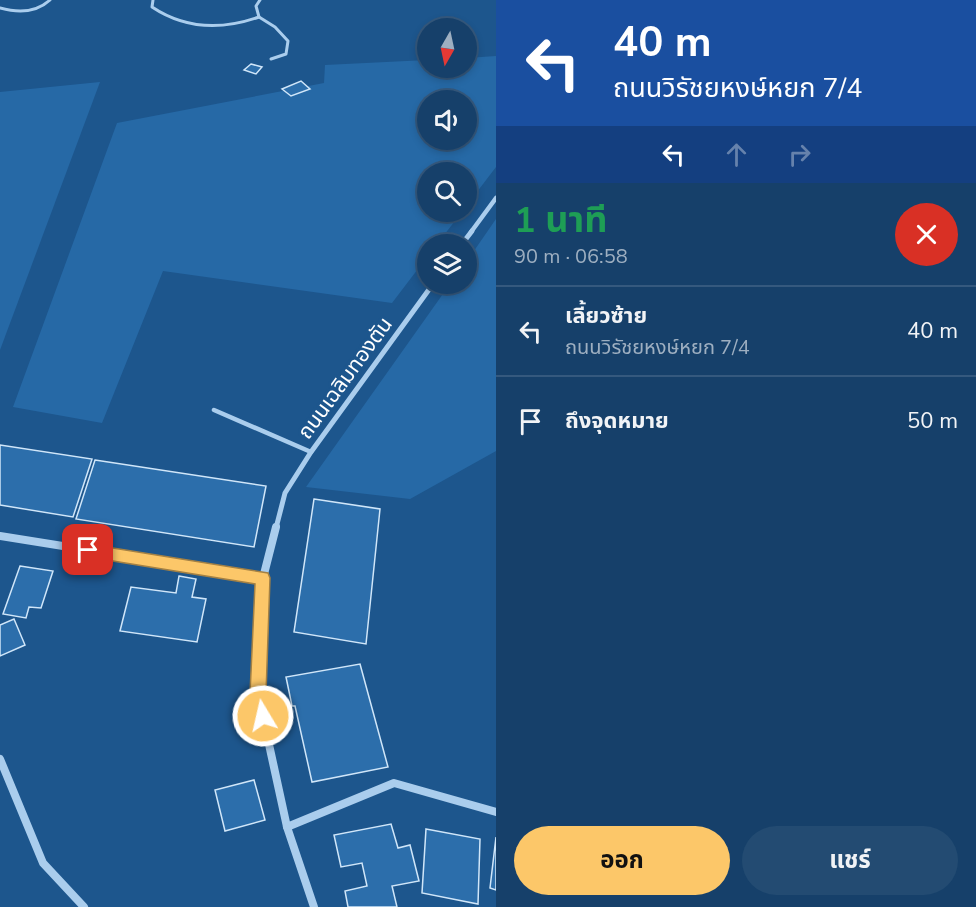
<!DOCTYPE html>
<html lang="th">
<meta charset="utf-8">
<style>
:root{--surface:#16406a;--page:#234b72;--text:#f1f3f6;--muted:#9eafc1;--line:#35597e;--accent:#fcc769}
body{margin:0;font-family:"Nunito Sans","Noto Sans Thai",sans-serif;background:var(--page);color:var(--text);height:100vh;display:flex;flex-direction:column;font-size:22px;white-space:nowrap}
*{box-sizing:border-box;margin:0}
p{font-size:20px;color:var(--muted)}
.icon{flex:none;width:33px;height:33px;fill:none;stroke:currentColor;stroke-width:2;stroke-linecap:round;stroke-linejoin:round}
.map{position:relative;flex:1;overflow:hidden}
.sheet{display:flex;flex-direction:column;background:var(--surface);width:480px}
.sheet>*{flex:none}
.banner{background:#1a4fa0;color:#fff;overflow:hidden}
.needle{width:39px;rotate:189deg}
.buttons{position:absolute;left:417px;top:18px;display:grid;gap:12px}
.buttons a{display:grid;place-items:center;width:60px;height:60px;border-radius:50%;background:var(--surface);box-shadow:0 3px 9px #0003,0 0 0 2px var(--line);font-size:30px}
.pin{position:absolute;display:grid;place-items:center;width:51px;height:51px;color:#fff;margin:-26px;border-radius:12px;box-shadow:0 3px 9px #0006}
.me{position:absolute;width:66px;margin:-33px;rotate:351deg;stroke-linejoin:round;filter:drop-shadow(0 0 4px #0008)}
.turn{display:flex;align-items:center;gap:21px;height:126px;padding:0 18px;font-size:27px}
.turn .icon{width:78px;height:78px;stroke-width:2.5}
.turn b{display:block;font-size:42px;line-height:51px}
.lanes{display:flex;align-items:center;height:57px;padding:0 18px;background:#0003;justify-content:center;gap:30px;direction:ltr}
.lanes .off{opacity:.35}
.round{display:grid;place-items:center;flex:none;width:63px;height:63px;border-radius:32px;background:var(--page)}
.head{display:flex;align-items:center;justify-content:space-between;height:102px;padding:0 18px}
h1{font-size:36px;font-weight:700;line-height:45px;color:#1e9e55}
.primary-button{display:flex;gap:12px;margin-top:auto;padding:12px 18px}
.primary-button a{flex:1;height:69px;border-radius:36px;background:var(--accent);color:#111;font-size:24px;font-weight:700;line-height:69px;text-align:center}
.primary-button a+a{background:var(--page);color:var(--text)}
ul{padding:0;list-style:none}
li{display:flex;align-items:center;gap:18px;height:90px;padding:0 18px;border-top:2px solid var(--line)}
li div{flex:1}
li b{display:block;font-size:22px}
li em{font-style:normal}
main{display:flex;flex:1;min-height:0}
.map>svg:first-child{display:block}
.green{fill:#2669a6;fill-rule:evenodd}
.building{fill:#2c6eab;stroke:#d0e6f9;stroke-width:1.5}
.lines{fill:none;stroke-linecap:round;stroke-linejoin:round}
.service-far1{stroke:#aacded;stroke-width:3}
.service{stroke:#aacded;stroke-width:4.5}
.minor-far2{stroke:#aacded;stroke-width:4.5}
.minor-far1{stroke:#aacded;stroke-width:5}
.minor{stroke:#aacded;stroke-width:8}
.route{fill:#fcc769;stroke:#a48144;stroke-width:1.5}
.labels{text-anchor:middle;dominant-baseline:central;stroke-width:6;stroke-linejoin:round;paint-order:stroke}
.street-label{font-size:21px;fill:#fff;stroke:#1d568d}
</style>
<main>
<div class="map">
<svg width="496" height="907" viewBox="0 0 496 907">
<rect width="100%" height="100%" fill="#1d568d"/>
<!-- green -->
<g class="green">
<path d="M 496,56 L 496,167 L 467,205 L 466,172 L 428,172 L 428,212 L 462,212 L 437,244 L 428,244 L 427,257 L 392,303 L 163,271 L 102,423 L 13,407 L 117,123 L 324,83 L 325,65 L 427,60 L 428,68 L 466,68 L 467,58 ZM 428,100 L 466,100 L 466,140 L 428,140 Z"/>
<path d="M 100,82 L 0,350 L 0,92 Z"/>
<path d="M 496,219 L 496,451 L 410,499 L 306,487 L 450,284 L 466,284 L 467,261 Z"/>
</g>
<!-- building -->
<g class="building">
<path d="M 251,64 L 262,67 L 256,74 L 244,70 Z"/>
<path d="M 301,81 L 310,89 L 291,96 L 282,89 Z"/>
<path d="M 0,445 L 92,459 L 73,517 L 0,505 Z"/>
<path d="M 95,460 L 266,486 L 254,547 L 76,519 Z"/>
<path d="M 314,499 L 380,509 L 366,644 L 294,632 Z"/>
<path d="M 20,566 L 53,571 L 41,608 L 29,607 L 26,618 L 3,614 Z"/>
<path d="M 179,576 L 196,579 L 192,597 L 206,599 L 197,642 L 120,631 L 131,587 L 176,593 Z"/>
<path d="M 14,619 L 25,645 L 0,656 L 0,625 Z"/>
<path d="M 360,664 L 388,767 L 312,782 L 295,706 L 292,706 L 286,677 Z"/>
<path d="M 254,780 L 265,820 L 225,831 L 215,790 Z"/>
<path d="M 391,824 L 398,848 L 410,845 L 419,881 L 392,886 L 397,907 L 348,907 L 345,891 L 367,886 L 362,863 L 341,867 L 334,835 Z"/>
<path d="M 426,829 L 480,839 L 478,904 L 422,893 Z"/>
<path d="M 496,837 L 496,890 L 490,888 Z"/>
</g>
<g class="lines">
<!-- service-far1 -->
<g class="service-far1">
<path d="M 153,0 L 152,7 C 185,29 222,30 259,17 L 256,6 L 260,0"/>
<path d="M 0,8 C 18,13 36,13 50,0"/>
<path d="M 259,17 L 275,27 L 288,41 L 286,54 L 271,59"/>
</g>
<!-- service -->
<path class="service" d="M 214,410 L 311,452"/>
<!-- minor-far2 -->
<path class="minor-far2" d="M 471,232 L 496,198"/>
<!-- minor-far1 -->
<g class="minor-far1">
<path d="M 462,244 L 472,231"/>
<path d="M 276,528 L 285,493 L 311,452 L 433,284"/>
</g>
<!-- minor -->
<g class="minor">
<path d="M 276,527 L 263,578 L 258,694 L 287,827 L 314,907"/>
<path d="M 0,536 L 263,578"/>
<path d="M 0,759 L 43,863 L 84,907"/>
<path d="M 287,827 L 394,783 L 496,812"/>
</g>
</g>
<!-- route -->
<path class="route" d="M 88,544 L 268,573 L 270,578 L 266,694 L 271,716 L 269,722 L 263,724 L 257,722 L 250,694 L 255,584 L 88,557 L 82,555 L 80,550 L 82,546 Z"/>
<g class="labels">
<!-- street labels -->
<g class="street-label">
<text transform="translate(345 378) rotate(-54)">ถนนเฉลิมทองตัน</text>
</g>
</g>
</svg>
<div class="buttons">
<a><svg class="needle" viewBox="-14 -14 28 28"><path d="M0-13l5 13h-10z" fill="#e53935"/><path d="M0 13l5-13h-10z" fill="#9eafc1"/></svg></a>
<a><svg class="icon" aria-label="sound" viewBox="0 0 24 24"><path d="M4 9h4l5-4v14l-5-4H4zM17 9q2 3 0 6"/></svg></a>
<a><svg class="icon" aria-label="search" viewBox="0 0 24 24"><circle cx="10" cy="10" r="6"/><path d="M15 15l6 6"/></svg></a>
<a><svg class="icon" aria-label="layers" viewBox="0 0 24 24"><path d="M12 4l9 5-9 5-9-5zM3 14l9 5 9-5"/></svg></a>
</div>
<div class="pin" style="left:88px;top:550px;background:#d93025"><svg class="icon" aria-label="arrive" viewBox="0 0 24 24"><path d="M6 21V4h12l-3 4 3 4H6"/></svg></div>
<svg class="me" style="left:263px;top:716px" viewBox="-20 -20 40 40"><circle r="17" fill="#fcc769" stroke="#fff" stroke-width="3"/><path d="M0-11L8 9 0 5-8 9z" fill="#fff"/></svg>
</div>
<section class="sheet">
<div class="banner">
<div class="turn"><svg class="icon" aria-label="left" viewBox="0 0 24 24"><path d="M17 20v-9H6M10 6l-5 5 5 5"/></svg><div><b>40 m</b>ถนนวิรัชยหงษ์หยก 7/4</div></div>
<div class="lanes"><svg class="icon" aria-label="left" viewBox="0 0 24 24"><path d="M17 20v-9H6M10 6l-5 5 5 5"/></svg><svg class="icon off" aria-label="ahead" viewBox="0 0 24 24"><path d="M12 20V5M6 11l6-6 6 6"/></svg><svg class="icon off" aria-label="right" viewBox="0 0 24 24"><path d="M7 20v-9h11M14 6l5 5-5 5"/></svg></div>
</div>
<div class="head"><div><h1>1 นาที</h1><p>90 m · 06:58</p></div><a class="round" style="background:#d93025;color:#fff"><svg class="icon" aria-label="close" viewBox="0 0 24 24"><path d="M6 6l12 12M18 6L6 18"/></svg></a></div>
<ul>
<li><svg class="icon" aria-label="left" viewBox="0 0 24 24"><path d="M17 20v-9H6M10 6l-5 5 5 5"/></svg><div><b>เลี้ยวซ้าย</b><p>ถนนวิรัชยหงษ์หยก 7/4</p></div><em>40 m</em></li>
<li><svg class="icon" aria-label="arrive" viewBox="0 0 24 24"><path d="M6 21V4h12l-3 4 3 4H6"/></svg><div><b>ถึงจุดหมาย</b></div><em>50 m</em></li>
</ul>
<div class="primary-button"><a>ออก</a><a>แชร์</a></div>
</section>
</main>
